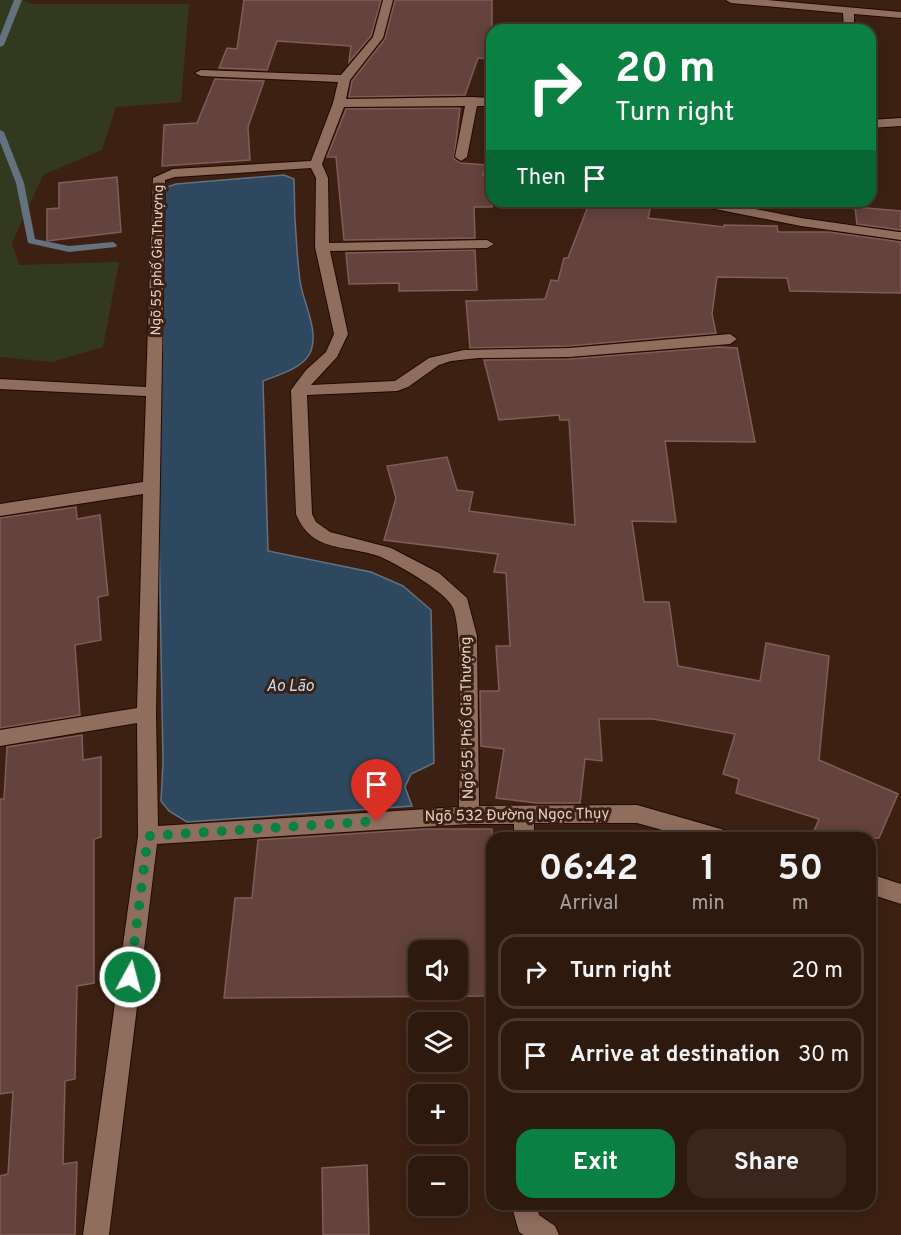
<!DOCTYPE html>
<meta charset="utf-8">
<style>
:root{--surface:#2d190e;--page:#39261c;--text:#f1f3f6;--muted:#a7a09e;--line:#48382e;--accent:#0b8043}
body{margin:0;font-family:Overpass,sans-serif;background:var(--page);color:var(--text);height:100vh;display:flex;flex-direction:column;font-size:22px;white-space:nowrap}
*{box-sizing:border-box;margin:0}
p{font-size:20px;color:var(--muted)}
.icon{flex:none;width:33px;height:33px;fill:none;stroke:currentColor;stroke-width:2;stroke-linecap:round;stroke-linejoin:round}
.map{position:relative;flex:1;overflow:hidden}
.details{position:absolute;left:486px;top:832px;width:390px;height:378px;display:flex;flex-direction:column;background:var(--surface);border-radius:18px;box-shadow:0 3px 15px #0003,0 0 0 2px var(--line)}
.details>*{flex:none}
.guide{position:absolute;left:486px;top:24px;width:390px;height:183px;border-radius:18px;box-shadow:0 3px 15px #0003,0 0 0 2px var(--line);background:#0b8043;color:#fff;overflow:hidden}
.tools{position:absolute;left:408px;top:940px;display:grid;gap:12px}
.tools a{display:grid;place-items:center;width:60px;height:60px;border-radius:12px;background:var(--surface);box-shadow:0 3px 15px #0003,0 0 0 2px var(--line);font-size:30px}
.pin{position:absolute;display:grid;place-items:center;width:51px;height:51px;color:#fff;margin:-62px -26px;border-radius:50% 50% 50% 0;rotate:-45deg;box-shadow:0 0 6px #0007}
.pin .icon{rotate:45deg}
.me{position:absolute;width:66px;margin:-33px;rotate:7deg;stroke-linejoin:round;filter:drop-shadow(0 0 4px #0008)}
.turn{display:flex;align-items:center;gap:21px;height:126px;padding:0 30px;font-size:27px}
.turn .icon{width:78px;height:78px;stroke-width:2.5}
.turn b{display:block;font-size:42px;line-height:51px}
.then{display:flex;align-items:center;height:57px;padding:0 30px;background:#0003;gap:12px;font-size:22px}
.eta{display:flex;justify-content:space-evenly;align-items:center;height:102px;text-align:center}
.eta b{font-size:36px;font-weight:700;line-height:42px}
.button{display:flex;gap:12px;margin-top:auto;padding:12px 30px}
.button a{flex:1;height:69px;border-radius:18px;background:var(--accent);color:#fff;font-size:24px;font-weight:700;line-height:69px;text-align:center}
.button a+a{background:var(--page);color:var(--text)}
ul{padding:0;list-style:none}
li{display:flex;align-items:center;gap:18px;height:75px;margin:0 12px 9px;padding:0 18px;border:3px solid var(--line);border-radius:18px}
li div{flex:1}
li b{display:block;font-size:22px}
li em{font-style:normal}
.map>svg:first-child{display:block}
.green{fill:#32391e}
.water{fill:#2e495f;stroke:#64717e;stroke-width:1.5}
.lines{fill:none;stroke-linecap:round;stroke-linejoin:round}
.stream{fill:#64717e;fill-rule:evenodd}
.building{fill:#64423d;stroke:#805d57;stroke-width:1.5;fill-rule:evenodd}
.minor-casing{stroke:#220900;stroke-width:2}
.minor{fill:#8f6e5e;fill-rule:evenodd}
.route{stroke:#0b8043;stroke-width:10;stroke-dasharray:0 18}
.labels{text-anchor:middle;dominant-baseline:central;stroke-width:6;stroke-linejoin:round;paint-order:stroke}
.far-street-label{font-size:14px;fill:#e2cfc6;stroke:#3c2113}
.street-label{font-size:15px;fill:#e2cfc6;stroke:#3c2113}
.water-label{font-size:16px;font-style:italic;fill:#c0dff9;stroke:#3c2113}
</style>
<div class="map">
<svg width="901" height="1235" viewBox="0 0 901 1235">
<rect width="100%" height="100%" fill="#3c2113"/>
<!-- green -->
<path class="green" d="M 0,0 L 22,0 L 32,4 L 189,4 L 181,102 L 116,107 L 102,150 L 43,175 L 12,243 L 19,265 L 119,262 L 103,347 L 52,362 L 0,357 Z"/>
<!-- water -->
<path class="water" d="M 284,175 L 294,179 C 294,213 296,247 300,281 C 303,303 320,331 310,353 C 302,369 278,375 263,381 L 268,551 L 371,572 L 403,586 L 431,610 L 434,763 L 411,774 L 405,787 L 412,806 L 187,822 L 169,811 L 161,801 L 163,762 L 158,480 L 163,336 L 161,189 L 176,184 Z"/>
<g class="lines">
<!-- stream -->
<g class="stream">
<path d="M 14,0 L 22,0 L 4,45 L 0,47 L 0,36 Z"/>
<path d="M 0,130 L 4,132 L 24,183 L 35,239 L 69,246 L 113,242 L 117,245 L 116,247 L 69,252 L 28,243 L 16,183 L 0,142 Z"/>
</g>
</g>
<!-- building -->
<g class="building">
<path d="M 244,0 L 381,0 L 371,36 L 349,62 L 351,46 L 277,41 L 267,70 L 219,68 L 227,48 L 237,49 Z"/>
<path d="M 395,0 L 492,0 L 492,59 L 478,58 L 465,95 L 349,97 L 352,81 L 385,39 Z"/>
<path d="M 215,79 L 264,81 L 248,127 L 250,160 L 162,166 L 164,125 L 197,123 Z"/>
<path d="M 460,108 L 454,159 L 460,163 L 487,165 L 483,175 L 492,176 L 492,207 L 474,207 L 475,238 L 344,240 L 336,157 L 327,157 L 346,109 Z"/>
<path d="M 117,177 L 121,232 L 47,241 L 47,209 L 59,208 L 59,183 Z"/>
<path d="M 590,201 L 652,201 L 648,218 L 724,227 L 724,225 L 777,226 L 778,232 L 829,232 L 901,242 L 901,293 L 790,291 L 787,278 L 717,277 L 712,314 L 716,333 L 569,346 L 470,348 L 466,301 L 545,299 L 551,280 L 558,281 L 564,258 L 568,258 Z"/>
<path d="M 855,207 L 901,211 L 901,230 L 857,224 Z"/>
<path d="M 475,250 L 477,290 L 399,291 L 399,283 L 349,284 L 346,253 Z"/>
<path d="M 718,347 L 737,348 L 755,442 L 665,441 L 676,522 L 632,521 L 644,602 L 669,602 L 678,666 L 760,681 L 766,643 L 829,656 L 819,760 L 898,794 L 879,838 L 811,838 L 819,819 L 736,793 L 739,779 L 723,774 L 735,734 L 653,719 L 599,719 L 602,761 L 585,759 L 580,803 L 537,803 L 496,798 L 504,749 L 481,746 L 480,691 L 499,691 L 496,646 L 510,646 L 506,573 L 494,572 L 498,554 L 384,540 L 396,498 L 387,466 L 447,457 L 457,490 L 473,492 L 469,511 L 575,525 L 569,420 L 560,420 L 559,415 L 499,420 L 484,360 L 569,359 Z"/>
<path d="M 76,507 L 77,519 L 100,515 L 108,595 L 98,597 L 101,640 L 75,645 L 80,715 L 0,728 L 0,518 Z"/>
<path d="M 82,735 L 83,760 L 101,757 L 101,837 L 94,839 L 94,983 L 77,986 L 75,1079 L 65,1081 L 63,1164 L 77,1162 L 75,1235 L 0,1235 L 0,1176 L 8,1174 L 13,1092 L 0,1094 L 0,799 L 4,799 L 7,747 Z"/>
<path d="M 424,829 L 492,829 L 492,950 L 485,949 L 486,996 L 224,998 L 235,898 L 252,898 L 258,840 ZM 418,951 L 458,951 L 458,990 L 418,990 Z"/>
<path d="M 367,1165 L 369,1235 L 323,1235 L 322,1168 Z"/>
</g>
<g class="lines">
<defs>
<g id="minor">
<path d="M 383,0 L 393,0 L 383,38 L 350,80 L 346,99 L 472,97 L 492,98 L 492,106 L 477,106 L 467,157 L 461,161 L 455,157 L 465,106 L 344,107 L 322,164 L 328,178 L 329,243 L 487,240 L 494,244 L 487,248 L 330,251 L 348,334 L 337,357 L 311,385 L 395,381 L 429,358 L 464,350 L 569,348 L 730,334 L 737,339 L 730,344 L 569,357 L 478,358 L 451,361 L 439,365 L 408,387 L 397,391 L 307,395 L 312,514 L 316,522 L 330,532 L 391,548 L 439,573 L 467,598 L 477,636 L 479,806 L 637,805 L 721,829 L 728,832 L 731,838 L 691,838 L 637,823 L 534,823 L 534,838 L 514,838 L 514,824 L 469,824 L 157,844 L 109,1235 L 83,1235 L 138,836 L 137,723 L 0,746 L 0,730 L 137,708 L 143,494 L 0,516 L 0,504 L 143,482 L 146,396 L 0,389 L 0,379 L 146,387 L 153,178 L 173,169 L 311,161 L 333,103 L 338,82 L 201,76 L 195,73 L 201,70 L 341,75 L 373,37 ZM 311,168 L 316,178 L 315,247 L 334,334 L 326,352 L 306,370 L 291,390 L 296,514 C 312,554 347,544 381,557 C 398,565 443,590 452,606 C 465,627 459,773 459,807 L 158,826 L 156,714 L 165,180 L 175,177 Z"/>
<path d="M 726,0 L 767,0 L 901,12 L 901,18 L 854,14 L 854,30 L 844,30 L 843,13 L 731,3 Z"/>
<path d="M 901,118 L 901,126 L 870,128 L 870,120 Z"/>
<path d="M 689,201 L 715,201 L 801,218 L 899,232 L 901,232 L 901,240 L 801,226 L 695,205 Z"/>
<path d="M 870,874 L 901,884 L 901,904 L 870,894 Z"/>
<path d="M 511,1204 L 536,1204 L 539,1215 L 555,1226 L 559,1235 L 524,1235 L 519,1232 Z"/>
</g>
</defs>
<!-- minor casing -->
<use href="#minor" class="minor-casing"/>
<!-- minor -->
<use href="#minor" class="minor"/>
</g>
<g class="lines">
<!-- route -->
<path class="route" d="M 130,977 L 148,836 L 377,821"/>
</g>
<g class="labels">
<!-- far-street labels -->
<g class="far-street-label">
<text transform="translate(158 260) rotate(-89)">Ngõ 55 phố Gia Thượng</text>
</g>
<!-- street labels -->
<g class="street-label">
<text transform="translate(468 718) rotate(-91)">Ngõ 55 Phố Gia Thượng</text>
<text transform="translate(517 816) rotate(-1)">Ngõ 532 Đường Ngọc Thụy</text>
</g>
<!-- water labels -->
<g class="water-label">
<text x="290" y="687">Ao Lão</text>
</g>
</g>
</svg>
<div class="tools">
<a><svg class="icon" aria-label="sound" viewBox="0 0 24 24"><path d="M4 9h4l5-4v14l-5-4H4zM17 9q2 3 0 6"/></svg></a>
<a><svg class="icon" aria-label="layers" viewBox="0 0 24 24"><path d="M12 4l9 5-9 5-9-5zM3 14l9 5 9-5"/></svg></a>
<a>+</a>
<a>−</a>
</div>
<div class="pin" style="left:377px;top:821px;background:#d93025"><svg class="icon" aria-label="arrive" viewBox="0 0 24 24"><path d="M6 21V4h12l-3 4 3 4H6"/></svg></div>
<svg class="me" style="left:130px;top:977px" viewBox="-20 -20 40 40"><circle r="17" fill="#0b8043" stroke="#fff" stroke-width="3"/><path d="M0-11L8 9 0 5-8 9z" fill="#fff"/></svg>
<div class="guide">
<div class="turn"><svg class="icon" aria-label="right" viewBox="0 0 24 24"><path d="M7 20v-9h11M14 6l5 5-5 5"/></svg><div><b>20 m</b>Turn right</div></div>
<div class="then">Then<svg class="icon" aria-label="arrive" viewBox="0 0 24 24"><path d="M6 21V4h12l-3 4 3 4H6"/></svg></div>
</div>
<section class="details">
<div class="eta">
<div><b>06:42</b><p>Arrival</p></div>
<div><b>1</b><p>min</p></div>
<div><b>50</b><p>m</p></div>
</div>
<ul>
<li><svg class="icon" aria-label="right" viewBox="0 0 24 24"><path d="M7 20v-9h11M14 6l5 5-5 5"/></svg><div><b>Turn right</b></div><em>20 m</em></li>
<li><svg class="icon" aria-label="arrive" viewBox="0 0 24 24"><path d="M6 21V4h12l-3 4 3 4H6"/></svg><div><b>Arrive at destination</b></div><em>30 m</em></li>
</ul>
<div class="button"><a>Exit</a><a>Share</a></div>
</section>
</div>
